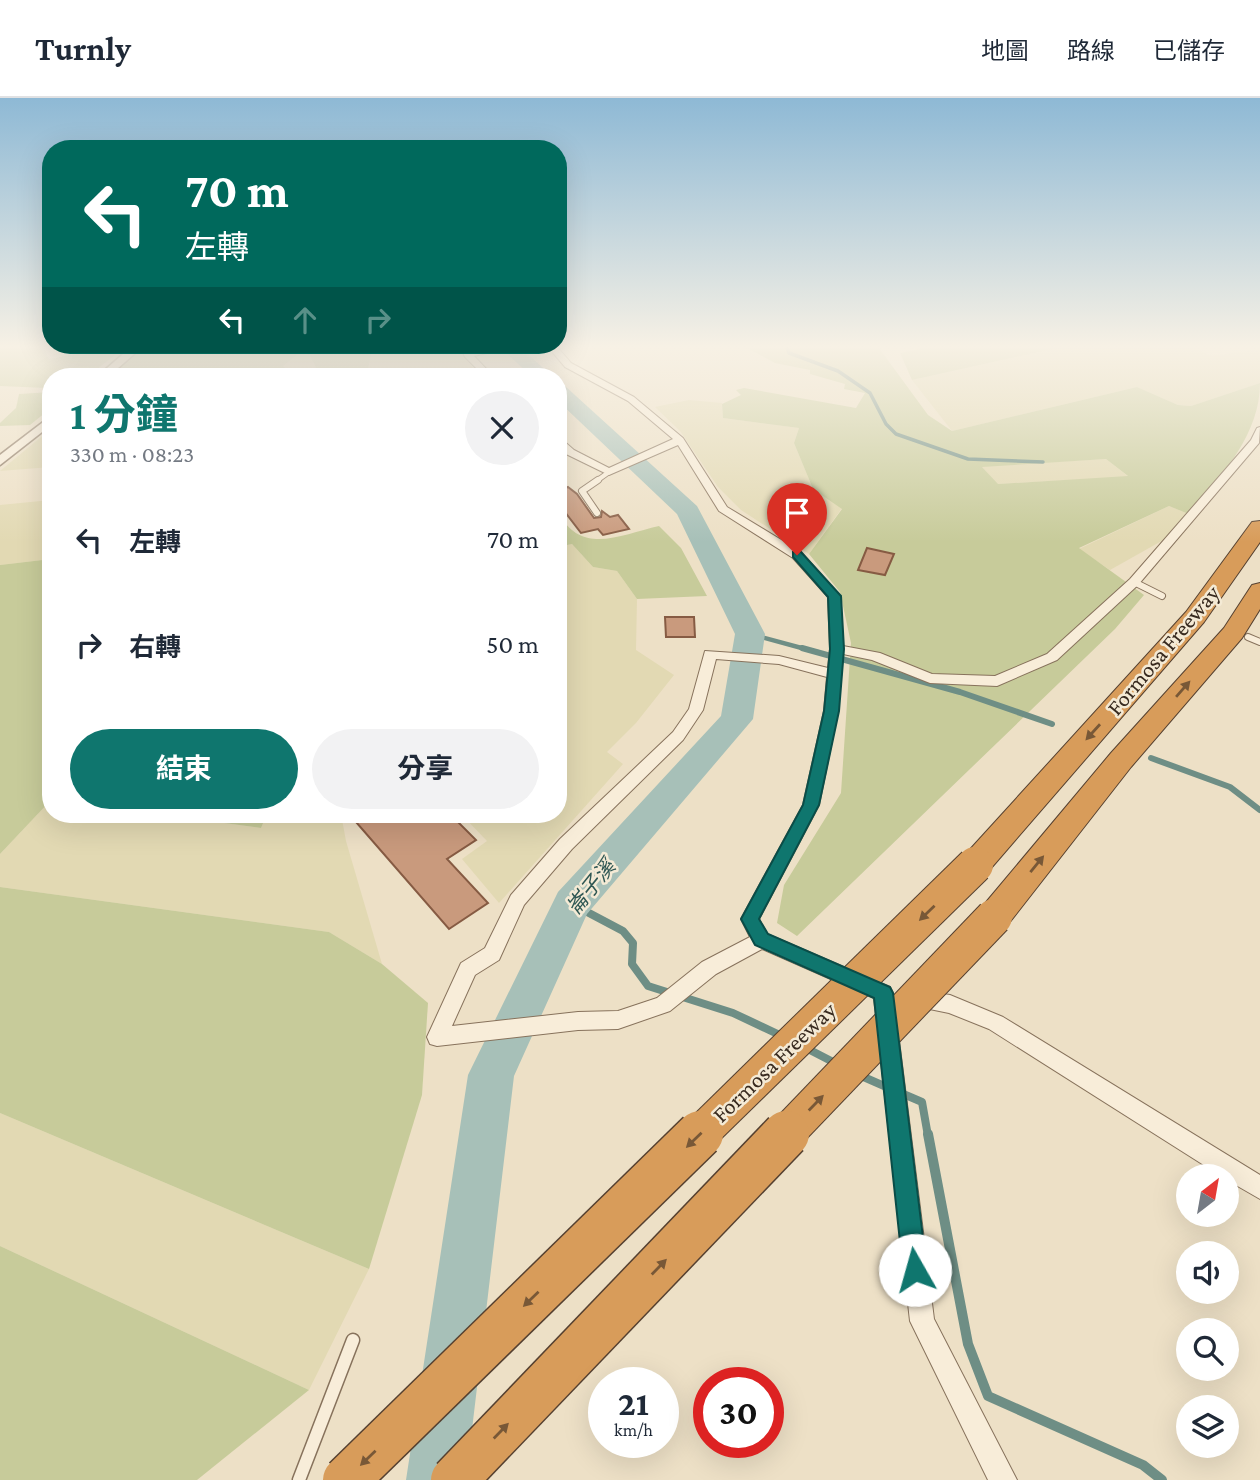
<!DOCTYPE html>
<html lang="zh-TW">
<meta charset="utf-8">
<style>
:root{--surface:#fff;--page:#f2f2f3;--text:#1f2937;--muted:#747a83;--line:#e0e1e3;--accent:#0f766e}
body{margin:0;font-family:"Crimson Pro","Noto Sans TC",serif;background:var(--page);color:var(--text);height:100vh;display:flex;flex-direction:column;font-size:26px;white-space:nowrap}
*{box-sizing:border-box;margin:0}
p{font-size:23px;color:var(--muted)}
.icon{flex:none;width:38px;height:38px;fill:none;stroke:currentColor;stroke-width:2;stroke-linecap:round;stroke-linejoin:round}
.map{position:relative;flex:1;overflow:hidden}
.details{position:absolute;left:42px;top:270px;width:525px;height:455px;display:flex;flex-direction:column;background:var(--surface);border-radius:28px;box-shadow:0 7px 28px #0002}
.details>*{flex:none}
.guide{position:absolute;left:42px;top:42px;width:525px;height:214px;border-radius:28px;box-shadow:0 7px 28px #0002;background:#00695c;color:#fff;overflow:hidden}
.needle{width:46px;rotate:31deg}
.fabs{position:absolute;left:1176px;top:1066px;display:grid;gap:14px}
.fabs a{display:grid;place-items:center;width:63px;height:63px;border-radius:50%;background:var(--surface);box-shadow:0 7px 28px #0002;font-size:35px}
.speed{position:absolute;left:588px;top:1269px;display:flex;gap:14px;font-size:35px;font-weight:700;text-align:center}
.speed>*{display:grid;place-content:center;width:91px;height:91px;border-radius:50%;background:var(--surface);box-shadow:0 7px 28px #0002;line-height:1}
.speed small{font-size:18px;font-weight:400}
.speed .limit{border:10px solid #d22;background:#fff;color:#111}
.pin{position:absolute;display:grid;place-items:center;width:60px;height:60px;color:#fff;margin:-72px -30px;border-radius:50% 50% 50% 0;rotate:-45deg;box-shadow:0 0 7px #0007}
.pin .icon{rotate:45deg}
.me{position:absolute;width:77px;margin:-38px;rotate:353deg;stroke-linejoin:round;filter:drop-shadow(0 0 5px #0008)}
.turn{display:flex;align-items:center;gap:24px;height:147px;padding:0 28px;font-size:32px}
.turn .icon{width:91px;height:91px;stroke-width:2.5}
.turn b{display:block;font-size:49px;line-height:60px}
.lanes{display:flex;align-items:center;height:66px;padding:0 28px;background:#0003;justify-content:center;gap:35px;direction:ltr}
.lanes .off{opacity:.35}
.round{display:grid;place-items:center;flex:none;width:74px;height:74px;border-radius:37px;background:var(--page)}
.headline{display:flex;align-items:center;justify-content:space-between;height:119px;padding:0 28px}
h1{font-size:42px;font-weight:700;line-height:52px;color:var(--accent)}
.action{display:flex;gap:14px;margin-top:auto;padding:14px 28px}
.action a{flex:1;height:80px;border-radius:42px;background:var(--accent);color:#fff;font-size:28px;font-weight:700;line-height:80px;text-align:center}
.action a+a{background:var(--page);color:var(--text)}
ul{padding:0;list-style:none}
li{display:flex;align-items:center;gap:21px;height:105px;padding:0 28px}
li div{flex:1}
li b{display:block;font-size:26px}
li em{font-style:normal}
header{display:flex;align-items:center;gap:42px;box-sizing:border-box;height:98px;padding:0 35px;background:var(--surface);border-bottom:2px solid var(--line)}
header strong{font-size:33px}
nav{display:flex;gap:38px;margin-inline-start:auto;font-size:24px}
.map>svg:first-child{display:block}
.farmland{fill:#e2d9b3}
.green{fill:#c7cb9a;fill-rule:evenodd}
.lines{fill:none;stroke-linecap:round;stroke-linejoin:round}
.stream-far4{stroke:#6e8e85;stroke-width:3.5}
.stream-far3{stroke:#6e8e85;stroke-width:4.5}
.stream-far2{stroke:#6e8e85;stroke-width:6}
.stream-far1{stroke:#6e8e85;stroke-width:8}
.stream{stroke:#6e8e85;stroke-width:10}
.river{fill:#a7c0b8;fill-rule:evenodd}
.building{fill:#c99a7d;stroke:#865b43;stroke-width:2}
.service-far2-casing{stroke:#87725c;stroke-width:6}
.service-far1-casing{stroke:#87725c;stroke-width:8}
.service-casing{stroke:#87725c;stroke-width:15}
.minor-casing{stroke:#87725c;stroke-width:2}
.tertiary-casing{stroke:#87725c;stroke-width:3}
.motorway-casing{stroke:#554030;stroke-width:2}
.service-far2{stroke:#f8edd9;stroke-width:4.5}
.service-far1{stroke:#f8edd9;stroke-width:6}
.service{stroke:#f8edd9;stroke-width:12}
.minor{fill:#f8edd9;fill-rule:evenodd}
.tertiary{fill:#f8edd9;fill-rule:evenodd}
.motorway{fill:#d89c5a;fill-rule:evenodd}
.motorway-bridge-far1-casing{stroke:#554030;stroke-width:38;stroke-linecap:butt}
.motorway-bridge-casing{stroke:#554030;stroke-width:49;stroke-linecap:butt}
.motorway-bridge-far1{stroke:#d89c5a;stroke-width:36}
.motorway-bridge{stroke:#d89c5a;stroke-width:46}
.oneway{fill:#785837}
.route{fill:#0f766e;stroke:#0a4d48;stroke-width:2}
.labels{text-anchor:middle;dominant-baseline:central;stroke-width:5;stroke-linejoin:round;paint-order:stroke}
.water-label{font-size:21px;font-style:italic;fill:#2f5753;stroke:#f4ead5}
.near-street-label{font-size:23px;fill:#382a1f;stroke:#f4ead5}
</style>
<header>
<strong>Turnly</strong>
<nav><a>地圖</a><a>路線</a><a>已儲存</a></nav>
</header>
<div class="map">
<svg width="1260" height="1382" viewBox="0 0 1260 1382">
<rect width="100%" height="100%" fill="#ede0c6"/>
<!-- farmland -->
<g class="farmland">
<path d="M 361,250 L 457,250 L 480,278 L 356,278 L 367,276 L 371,258 Z"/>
<path d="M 1057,250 L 1193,250 L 1212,258 L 1260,251 L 1260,285 L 1191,308 L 1178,307 L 1137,289 L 952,333 L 912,282 Z"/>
<path d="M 301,254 L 310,256 L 320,278 L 295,278 L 283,268 Z"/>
<path d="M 689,302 L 722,305 L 723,320 L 799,330 L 794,345 L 813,391 L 842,410 L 809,456 L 741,412 L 718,389 L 680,333 L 655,309 Z"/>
<path d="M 51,334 L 51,369 L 0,373 L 46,335 Z"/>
<path d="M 1106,361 L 1129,379 L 997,386 L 981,368 Z"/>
<path d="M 51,402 L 51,461 L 0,467 L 0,407 Z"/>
<path d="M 1169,408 L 1191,417 L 1174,436 L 1110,472 L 1079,451 Z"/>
<path d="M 572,446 L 593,469 L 617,473 L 637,501 L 636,552 L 674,577 L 636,625 L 607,654 L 623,666 L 499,805 L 462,761 L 487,743 L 461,716 L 558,716 L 558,449 Z"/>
<path d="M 51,702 L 51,716 L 157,716 L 261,730 L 267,716 L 341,716 L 346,743 L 382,866 L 329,834 L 0,789 L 0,756 Z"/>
<path d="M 0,1015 L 369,1171 L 309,1292 L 0,1148 Z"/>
</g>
<!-- green -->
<g class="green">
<path d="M 0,250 L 44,250 L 49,261 L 81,255 L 86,250 L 124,250 L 88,278 L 51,278 L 51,290 L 47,290 L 0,288 Z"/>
<path d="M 144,250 L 360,250 L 371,257 L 367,276 L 320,278 L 310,257 L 301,254 L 283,268 L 295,278 L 111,278 Z"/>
<path d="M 747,250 L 879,250 L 928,317 L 952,333 L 1137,289 L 1178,307 L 1191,308 L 1260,285 C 1260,337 1221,377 1191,417 L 1169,408 L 1079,450 L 1144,497 L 1115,531 L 797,838 L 777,825 L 784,787 L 841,695 L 851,545 L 840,494 L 809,456 L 842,411 L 813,391 L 794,345 L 799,330 L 723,320 L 722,306 L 741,297 L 736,292 L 744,290 L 856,310 L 865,295 L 844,291 L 845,286 L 810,276 L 810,272 L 775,265 ZM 1106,361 L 1128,378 L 998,386 L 982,369 Z"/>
<path d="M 924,250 L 1057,250 L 912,282 L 900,255 Z"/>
<path d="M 51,294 L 51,310 L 30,327 L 0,328 L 0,325 L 16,310 L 19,296 Z"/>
<path d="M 558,419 L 561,419 C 584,457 623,436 659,428 L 681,450 L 707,498 L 637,501 L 617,473 L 593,469 L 572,446 L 558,449 Z"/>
<path d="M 51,461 L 51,702 L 0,756 L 0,467 Z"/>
<path d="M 157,716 L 267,716 L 261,730 Z"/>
<path d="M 0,789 L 329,834 L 382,866 L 428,905 L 422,997 L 369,1171 L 0,1015 Z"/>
<path d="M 0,1148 L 309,1292 L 197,1382 L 0,1382 Z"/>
</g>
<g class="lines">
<!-- stream-far4 -->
<path class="stream-far4" d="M 787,250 L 789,255 L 838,273 L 870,295 L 886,326 L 896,336 L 968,361 L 1043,364"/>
<!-- stream-far3 -->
<path class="stream-far3" d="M 750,536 L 809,552"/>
<!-- stream-far2 -->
<g class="stream-far2">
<path d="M 802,550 L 960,594 L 1052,626"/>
<path d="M 1151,660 L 1230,689 L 1260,712"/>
</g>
<!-- stream-far1 -->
<g class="stream-far1">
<path d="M 572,806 L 623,833 L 633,845 L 632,866 L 648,888 L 733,915 L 784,939"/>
<path d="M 806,950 L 837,966"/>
<path d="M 859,977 L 891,991"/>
<path d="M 901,995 L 922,1004 L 928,1038"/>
</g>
<!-- stream -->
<path class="stream" d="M 928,1036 L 968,1246 L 988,1298 L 1143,1367 L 1162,1382"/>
<!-- river -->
<g class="river">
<path d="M 501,250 L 521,250 L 552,278 L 531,278 Z"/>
<path d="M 558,286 L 565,288 L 697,408 L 765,536 L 753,621 L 587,816 L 514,978 L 466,1382 L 406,1382 L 468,977 L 558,794 L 721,618 L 735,536 L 677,416 L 558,303 Z"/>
</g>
</g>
<!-- building -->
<g class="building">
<path d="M 568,389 L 577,396 L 594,420 L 601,419 L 602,413 L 610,419 L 618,417 L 629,431 L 603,437 L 598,431 L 581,435 L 558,405 L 558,393 Z"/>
<path d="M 867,450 L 894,456 L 885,477 L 858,472 Z"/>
<path d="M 665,519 L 694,519 L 695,539 L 666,539 Z"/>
<path d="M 349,716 L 450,716 L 476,742 L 447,761 L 488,805 L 449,831 Z"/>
</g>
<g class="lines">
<defs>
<path id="service-far2" d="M 595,384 L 609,374"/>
<g id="service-far1">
<path d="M 597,415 L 582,393 L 598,382"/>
<path d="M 1134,484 L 1162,498"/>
<path d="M 1248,539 L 1260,544"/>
</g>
<path id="service" d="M 299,1382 L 353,1242"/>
<g id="minor">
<path d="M 461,250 L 469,250 L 471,254 L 508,250 L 474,258 L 493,278 L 484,278 L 465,259 Z"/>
<path d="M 549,250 L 558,250 L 571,265 L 634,299 L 683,340 L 727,409 L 801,454 L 840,498 L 843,548 L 880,555 L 932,576 L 995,578 L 1047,556 L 1130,481 L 1251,342 L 1257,330 L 1260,329 L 1259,345 L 1138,487 L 1057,562 L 997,588 L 930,585 L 872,562 L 843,556 L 838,613 L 819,707 L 759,821 L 767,836 L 890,889 L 893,895 L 934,1221 L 1017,1382 L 988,1382 L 910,1223 L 874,900 L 762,851 L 716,876 L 670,913 L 618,931 L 578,932 L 437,948 L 430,946 L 427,939 L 461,865 L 485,850 L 511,797 L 560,741 L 673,634 L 689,611 L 705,553 L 779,558 L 828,570 L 830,551 L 828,499 L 793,460 L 719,413 L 678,347 L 609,377 L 566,356 L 558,347 L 558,338 L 574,352 L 609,370 L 673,341 L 628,303 L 565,269 ZM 716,561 L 779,566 L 827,579 L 824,613 L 803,707 L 741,821 L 750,839 L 702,864 L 657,900 L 618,913 L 578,914 L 452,928 L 475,877 L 499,862 L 524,807 L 572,751 L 683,642 L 703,612 Z"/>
<path d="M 917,892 L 950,897 L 1003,919 L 1260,1077 L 1260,1101 L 1227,1082 L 1227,1078 L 1221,1078 L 989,931 L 949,915 L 910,907 L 907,901 L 910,895 Z"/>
</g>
<g id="tertiary">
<path d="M 130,250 L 141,250 L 109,278 L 98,278 Z"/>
<path d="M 51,318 L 51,327 L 0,367 L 0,357 Z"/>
</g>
<g id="motorway">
<path d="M 1260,423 L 1260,444 L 1204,524 L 986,776 L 975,780 L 964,776 L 959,767 L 964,758 L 1186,514 L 1252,424 Z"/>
<path d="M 1260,485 L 1260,511 L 1242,540 L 1131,669 L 1006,829 L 994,833 L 982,829 L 977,819 L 982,809 L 1111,655 L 1224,530 L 1252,487 Z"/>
</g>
</defs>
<!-- service-far2 casing -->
<use href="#service-far2" class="service-far2-casing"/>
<!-- service-far1 casing -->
<use href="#service-far1" class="service-far1-casing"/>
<!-- service casing -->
<use href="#service" class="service-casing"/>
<!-- minor casing -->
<use href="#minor" class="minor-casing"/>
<!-- tertiary casing -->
<use href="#tertiary" class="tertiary-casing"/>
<!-- motorway casing -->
<use href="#motorway" class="motorway-casing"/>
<!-- service-far2 -->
<use href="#service-far2" class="service-far2"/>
<!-- service-far1 -->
<use href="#service-far1" class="service-far1"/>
<!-- service -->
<use href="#service" class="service"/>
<!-- minor -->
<use href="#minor" class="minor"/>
<!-- tertiary -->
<use href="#tertiary" class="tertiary"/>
<!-- motorway -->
<use href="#motorway" class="motorway"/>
<defs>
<g id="motorway-bridge-far1">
<path d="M 698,1038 L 975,767"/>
<path d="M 784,1038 L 994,819"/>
</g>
<g id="motorway-bridge">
<path d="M 346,1382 L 700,1036"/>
<path d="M 454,1382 L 786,1036"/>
</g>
</defs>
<!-- motorway-bridge-far1 casing -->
<use href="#motorway-bridge-far1" class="motorway-bridge-far1-casing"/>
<!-- motorway-bridge casing -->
<use href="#motorway-bridge" class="motorway-bridge-casing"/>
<!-- motorway-bridge-far1 -->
<use href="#motorway-bridge-far1" class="motorway-bridge-far1"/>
<!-- motorway-bridge -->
<use href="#motorway-bridge" class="motorway-bridge"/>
</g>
<!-- one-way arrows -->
<defs><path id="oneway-solid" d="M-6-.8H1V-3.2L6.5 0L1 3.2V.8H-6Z" transform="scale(1.75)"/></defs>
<g class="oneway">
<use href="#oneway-solid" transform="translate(1183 591) rotate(-49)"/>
<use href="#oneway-solid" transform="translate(1093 634) rotate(132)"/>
<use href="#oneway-solid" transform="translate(1037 766) rotate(-51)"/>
<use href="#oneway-solid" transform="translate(927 815) rotate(136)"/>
<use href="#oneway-solid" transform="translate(816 1005) rotate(-46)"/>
<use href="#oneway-solid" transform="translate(694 1042) rotate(136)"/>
<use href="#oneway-solid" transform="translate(659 1169) rotate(-46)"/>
<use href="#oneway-solid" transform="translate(531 1201) rotate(136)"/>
<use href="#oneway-solid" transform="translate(501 1333) rotate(-46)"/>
<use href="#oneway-solid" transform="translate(368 1360) rotate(136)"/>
</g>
<!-- sky -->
<linearGradient id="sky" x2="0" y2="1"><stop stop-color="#8eb9d5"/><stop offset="0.56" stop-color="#f7f1e5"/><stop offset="1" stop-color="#f7f1e5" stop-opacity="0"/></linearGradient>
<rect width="1260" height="444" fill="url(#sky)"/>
<!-- route -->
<path class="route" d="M 793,454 L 801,454 L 841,498 L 844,551 L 839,613 L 819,707 L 759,821 L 768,836 L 890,889 L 893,895 L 927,1172 L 924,1181 L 915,1184 L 907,1181 L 903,1172 L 874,900 L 755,847 L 741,821 L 803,707 L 824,613 L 830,551 L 828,499 L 793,459 Z"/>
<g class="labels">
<!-- water labels -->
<g class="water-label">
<text transform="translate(591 789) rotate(-51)">崙子溪</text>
</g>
<!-- near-street labels -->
<g class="near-street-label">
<text transform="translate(1163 552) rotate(-50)">Formosa Freeway</text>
<text transform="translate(774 964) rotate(-44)">Formosa Freeway</text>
</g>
</g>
</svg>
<div class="fabs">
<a><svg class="needle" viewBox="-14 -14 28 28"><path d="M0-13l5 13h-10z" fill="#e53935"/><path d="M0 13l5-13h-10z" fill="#747a83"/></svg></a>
<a><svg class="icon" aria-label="sound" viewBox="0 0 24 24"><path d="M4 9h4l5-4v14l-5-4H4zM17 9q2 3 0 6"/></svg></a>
<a><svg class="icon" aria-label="search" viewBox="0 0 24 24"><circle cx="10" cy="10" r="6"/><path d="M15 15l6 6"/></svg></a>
<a><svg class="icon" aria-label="layers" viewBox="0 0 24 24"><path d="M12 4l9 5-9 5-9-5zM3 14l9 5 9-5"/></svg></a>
</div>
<div class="speed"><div>21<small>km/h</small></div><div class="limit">30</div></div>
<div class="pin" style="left:797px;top:457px;background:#d93025"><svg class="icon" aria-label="arrive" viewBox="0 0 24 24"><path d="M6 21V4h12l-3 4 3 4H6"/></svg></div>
<svg class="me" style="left:915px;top:1172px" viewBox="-20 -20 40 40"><circle r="19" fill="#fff"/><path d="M0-13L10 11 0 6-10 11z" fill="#0f766e"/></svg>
<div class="guide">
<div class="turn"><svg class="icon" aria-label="left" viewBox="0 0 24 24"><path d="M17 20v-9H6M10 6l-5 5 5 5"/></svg><div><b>70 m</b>左轉</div></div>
<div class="lanes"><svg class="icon" aria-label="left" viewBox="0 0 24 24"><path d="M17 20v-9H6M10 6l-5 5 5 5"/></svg><svg class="icon off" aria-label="ahead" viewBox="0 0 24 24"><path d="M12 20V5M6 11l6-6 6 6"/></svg><svg class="icon off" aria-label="right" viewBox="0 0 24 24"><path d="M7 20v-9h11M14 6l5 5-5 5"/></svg></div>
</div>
<section class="details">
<div class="headline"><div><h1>1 分鐘</h1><p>330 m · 08:23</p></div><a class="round"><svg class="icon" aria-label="close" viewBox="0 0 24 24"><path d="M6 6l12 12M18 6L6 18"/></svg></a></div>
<ul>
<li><svg class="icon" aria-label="left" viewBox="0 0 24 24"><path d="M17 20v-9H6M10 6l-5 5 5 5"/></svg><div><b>左轉</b></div><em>70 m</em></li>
<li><svg class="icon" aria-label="right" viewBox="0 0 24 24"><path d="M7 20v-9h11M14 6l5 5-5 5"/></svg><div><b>右轉</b></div><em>50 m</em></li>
</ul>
<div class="action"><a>結束</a><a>分享</a></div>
</section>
</div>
